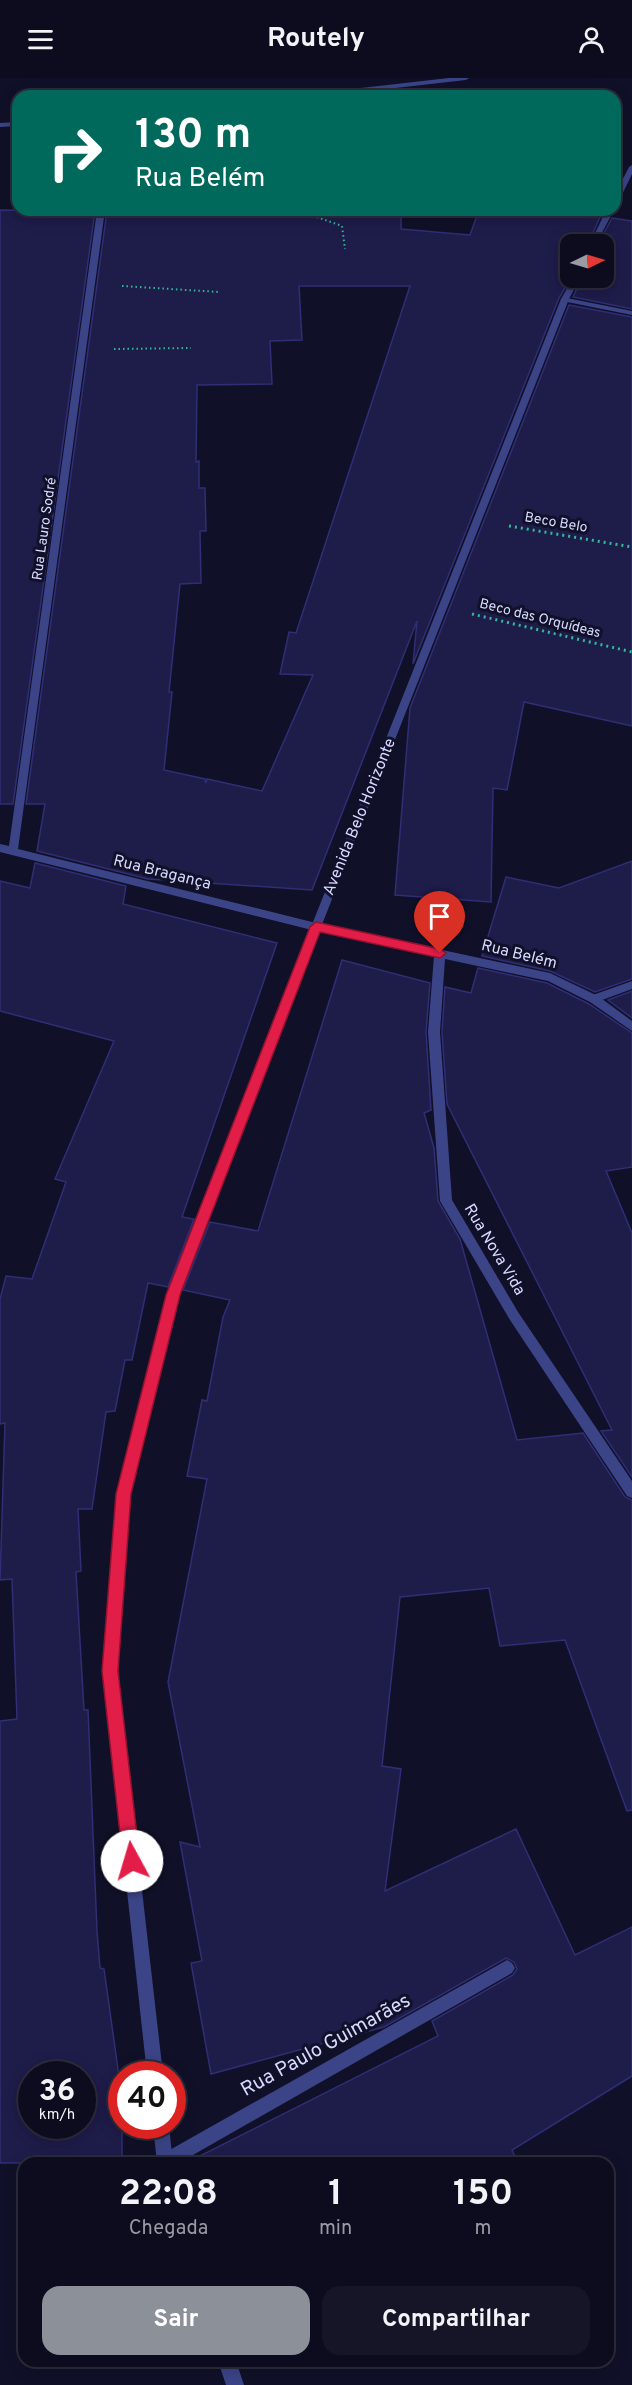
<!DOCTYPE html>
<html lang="pt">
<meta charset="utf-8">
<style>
:root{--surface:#0c0c1e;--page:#151527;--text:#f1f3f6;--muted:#9a9ba4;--line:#2c2c3c;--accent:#8c9099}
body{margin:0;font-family:Overpass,sans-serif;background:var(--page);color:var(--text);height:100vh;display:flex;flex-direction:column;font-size:22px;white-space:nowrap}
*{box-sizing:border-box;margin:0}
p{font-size:20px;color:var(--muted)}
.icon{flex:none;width:33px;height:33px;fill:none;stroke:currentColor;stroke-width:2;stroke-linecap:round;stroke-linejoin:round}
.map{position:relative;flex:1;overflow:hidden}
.details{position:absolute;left:18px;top:2079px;width:596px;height:210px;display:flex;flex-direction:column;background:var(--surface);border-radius:18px;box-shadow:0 3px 15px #0003,0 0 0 2px var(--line)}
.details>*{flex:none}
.guide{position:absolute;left:12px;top:12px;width:609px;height:126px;border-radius:18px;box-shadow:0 3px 15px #0003,0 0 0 2px var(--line);background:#00695c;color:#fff;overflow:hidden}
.needle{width:39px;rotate:85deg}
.buttons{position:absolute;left:560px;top:156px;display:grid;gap:12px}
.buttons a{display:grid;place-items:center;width:54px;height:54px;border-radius:12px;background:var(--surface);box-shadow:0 3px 15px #0003,0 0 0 2px var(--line);font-size:30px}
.speed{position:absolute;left:18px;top:1983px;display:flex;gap:12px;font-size:30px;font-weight:700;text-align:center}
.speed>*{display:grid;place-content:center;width:78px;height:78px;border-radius:50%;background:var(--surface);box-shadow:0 3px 15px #0003,0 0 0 2px var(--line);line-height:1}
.speed small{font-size:15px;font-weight:400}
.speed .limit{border:9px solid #d22;background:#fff;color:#111}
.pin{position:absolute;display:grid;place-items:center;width:51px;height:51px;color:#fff;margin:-62px -26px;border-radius:50% 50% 50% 0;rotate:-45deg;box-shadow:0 0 6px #0007}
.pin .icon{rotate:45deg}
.me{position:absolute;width:66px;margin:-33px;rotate:354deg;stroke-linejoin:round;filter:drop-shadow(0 0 4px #0008)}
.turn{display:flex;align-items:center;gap:21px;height:126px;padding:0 24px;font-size:27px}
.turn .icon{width:78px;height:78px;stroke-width:2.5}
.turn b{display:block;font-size:42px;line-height:51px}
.eta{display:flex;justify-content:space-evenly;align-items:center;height:102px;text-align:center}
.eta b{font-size:36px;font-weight:700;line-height:42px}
.primary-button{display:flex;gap:12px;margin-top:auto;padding:12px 24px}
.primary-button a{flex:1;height:69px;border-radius:18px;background:var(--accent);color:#fff;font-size:24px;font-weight:700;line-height:69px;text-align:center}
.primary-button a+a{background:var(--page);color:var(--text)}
header{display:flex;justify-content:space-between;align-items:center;height:78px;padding:0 24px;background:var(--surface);font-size:27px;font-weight:700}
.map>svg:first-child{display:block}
.building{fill:#1e1c49;stroke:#302e75;stroke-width:1.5;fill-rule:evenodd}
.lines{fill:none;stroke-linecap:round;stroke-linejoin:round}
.path-far1{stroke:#30ba9b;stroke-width:2;stroke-dasharray:1.5 3;stroke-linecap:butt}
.path{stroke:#30ba9b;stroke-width:3;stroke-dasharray:2 4;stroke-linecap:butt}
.service{fill:#3b4487;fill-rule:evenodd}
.minor{fill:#3b4487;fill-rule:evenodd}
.tertiary{fill:#3b4487;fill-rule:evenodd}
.route{fill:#e11d48;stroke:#92132f;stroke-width:1.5}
.labels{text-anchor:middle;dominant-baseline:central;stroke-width:6;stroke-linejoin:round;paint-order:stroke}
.far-street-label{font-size:14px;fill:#d7d9ff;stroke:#101028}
.street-label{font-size:16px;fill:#d7d9ff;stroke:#101028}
.near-street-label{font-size:20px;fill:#d7d9ff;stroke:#101028}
</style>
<header><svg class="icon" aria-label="menu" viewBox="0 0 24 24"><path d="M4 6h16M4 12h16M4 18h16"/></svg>Routely<svg class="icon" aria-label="person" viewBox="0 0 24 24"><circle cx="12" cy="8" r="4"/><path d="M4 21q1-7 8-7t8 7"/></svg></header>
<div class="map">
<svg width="632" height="2307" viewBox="0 0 632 2307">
<rect width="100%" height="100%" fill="#101028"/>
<!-- building -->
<g class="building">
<path d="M 0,132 L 95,133 L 13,726 L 0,726 Z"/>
<path d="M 257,132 L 401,132 L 401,151 L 470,157 L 479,132 L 541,132 L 600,139 L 588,166 L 570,166 L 571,200 L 559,220 L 413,586 L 417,543 L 312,812 L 148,801 L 37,773 L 45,726 L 26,726 L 107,133 L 257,134 ZM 299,208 L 410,208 L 296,555 L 289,554 L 280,596 L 313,597 L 262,713 L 207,701 L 206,705 L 205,701 L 164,692 L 172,614 L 169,614 L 180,506 L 201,505 L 200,453 L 206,453 L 205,410 L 199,410 L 199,383 L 196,384 L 197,307 L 272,306 L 270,263 L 302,262 Z"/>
<path d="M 612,140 L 632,143 L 632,231 L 573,219 L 582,200 L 603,200 L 603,166 L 598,166 Z"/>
<path d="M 569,227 L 632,239 L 632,648 L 524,624 L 507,712 L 493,710 L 491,824 L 395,817 L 410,630 Z"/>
<path d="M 632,783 L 632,901 L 595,914 L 550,893 L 482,878 L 506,799 L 559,810 Z"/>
<path d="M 35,785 L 126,808 L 123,826 L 277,865 L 182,1139 L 194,1141 L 168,1209 L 148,1205 L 132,1282 L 125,1282 L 115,1333 L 106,1334 L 92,1431 L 78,1431 L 81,1493 L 76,1494 L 84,1632 L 88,1632 L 97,1853 L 100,1890 L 104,1891 L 122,2020 L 122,2085 L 0,2085 L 0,1643 L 17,1641 L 12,1501 L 0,1502 L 5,1345 L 0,1346 L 0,1221 L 6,1198 L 32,1201 L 66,1104 L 55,1101 L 114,963 L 0,933 L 0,803 L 30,810 ZM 32,1996 L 82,1996 L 82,2048 L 32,2048 Z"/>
<path d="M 342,882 L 430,905 L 426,954 L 431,1032 L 424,1035 L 434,1070 L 438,1123 L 460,1161 L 517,1362 L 583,1355 L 625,1419 L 632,1422 L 632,1732 L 627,1733 L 565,1562 L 500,1568 L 489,1510 L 400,1519 L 382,1688 L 401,1691 L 385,1813 L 516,1751 L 575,1877 L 632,1849 L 632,1998 L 512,2072 L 518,2085 L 186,2085 L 438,1958 L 432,1943 L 513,1897 L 517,1891 L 514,1884 L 506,1880 L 384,1949 L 211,1996 L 191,1885 L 202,1883 L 180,1764 L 200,1769 L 168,1604 L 207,1401 L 187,1398 L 202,1322 L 207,1323 L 223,1239 L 230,1222 L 183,1212 L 210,1144 L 258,1153 Z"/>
<path d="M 478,890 L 547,905 L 589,926 L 632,955 L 632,1089 L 606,1093 L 632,1155 L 632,1399 L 601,1353 L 612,1352 L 447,1026 L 442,954 L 445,909 L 471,915 Z"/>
<path d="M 632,913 L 632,940 L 608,922 Z"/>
</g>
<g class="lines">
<!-- path-far1 -->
<g class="path-far1">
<path d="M 315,132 L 314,138 L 342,148 L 345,171"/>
<path d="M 122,208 L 219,214"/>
<path d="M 114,271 L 191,270"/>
</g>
<!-- path -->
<g class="path">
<path d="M 509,448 L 632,469"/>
<path d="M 472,536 L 632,574"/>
</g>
<!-- service -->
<g class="service">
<path d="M 562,219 L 632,233 L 632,237 L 562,223 Z"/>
<path d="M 632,903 L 632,911 L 594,925 L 589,921 L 590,918 Z"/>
<path d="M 507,1882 L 512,1885 L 515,1890 L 512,1895 L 179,2085 L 157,2085 L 159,2078 Z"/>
</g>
<!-- minor -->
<g class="minor">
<path d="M 449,0 L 469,0 L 466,2 L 325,18 L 305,18 L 308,16 Z"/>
<path d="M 18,44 L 18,48 L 0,49 L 0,45 Z"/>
<path d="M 97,132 L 105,132 L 18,771 L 316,845 L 550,895 L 598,918 L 632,943 L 632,953 L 590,924 L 548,903 L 445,881 L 440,954 L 452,1122 L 518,1234 L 632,1403 L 632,1420 L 627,1418 L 510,1242 L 440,1123 L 428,954 L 434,878 L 316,853 L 0,774 L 0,766 L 9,768 Z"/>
</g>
<!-- tertiary -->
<g class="tertiary">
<path d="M 632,87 L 632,96 L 619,123 L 615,125 L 615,116 L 629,89 Z"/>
<path d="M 606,132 L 614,132 L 596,166 L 590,166 Z"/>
<path d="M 573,200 L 580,200 L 569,221 L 321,849 L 179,1217 L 131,1416 L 117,1593 L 163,1996 L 147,1996 L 103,1593 L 117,1416 L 167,1217 L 311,849 L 561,221 Z"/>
<path d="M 153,2048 L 169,2048 L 173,2085 L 157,2085 Z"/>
<path d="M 218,2283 L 236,2283 L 244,2307 L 226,2307 Z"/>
</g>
</g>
<!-- route -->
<path class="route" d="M 316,844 L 440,871 L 446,875 L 440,880 L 320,854 L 180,1217 L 131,1416 L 118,1593 L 140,1783 L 138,1789 L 132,1792 L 126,1789 L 123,1783 L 102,1593 L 116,1416 L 166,1217 L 310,849 Z"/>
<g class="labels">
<!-- far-street labels -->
<g class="far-street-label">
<text transform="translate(556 445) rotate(10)">Beco Belo</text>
<text transform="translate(45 451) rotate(-82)">Rua Lauro Sodré</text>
<text transform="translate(540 541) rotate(14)">Beco das Orquídeas</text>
</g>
<!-- street labels -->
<g class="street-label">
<text transform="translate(360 739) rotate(-68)">Avenida Belo Horizonte</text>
<text transform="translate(162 795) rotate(14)">Rua Bragança</text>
<text transform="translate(519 877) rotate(14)">Rua Belém</text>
<text transform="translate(494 1172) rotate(59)">Rua Nova Vida</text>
</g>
<!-- near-street labels -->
<g class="near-street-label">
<text transform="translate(326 1968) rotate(-29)">Rua Paulo Guimarães</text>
</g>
</g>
</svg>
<div class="buttons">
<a><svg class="needle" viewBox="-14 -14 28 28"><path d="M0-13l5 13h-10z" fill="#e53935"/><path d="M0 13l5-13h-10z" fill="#9a9ba4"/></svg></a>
</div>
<div class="speed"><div>36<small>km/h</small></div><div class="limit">40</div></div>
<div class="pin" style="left:440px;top:875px;background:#d93025"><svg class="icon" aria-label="arrive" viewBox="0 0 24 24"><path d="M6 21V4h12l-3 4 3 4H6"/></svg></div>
<svg class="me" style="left:132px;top:1783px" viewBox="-20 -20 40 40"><circle r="19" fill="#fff"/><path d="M0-13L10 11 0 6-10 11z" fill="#e11d48"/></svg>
<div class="guide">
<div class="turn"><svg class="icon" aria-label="right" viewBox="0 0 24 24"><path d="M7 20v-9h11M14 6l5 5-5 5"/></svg><div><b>130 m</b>Rua Belém</div></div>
</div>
<section class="details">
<div class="eta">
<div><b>22:08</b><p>Chegada</p></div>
<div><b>1</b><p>min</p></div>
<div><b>150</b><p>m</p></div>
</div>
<div class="primary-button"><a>Sair</a><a>Compartilhar</a></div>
</section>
</div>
